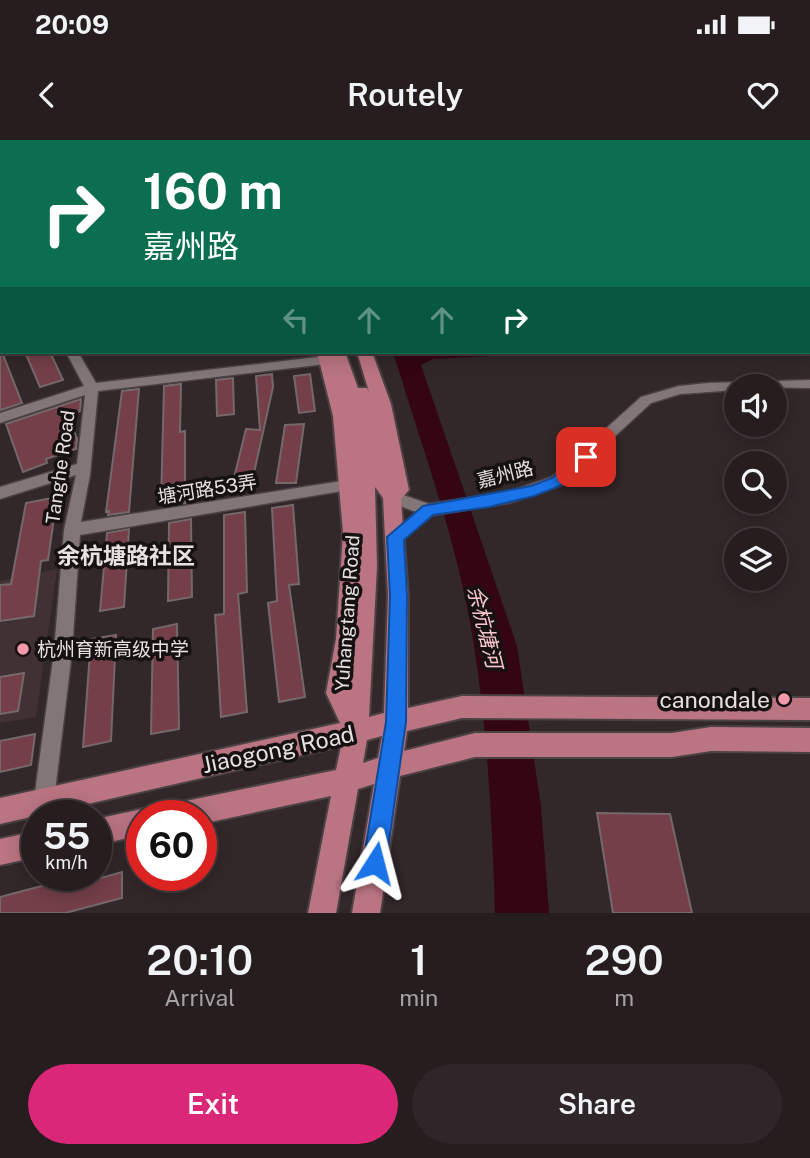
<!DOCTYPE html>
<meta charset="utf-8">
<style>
:root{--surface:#261d1f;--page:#2e2628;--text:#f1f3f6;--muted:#a4a2a4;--line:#423b3d;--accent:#db2777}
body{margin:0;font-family:"Public Sans","Noto Sans SC",sans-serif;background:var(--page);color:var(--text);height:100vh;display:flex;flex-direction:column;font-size:26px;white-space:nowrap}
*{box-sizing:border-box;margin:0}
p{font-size:23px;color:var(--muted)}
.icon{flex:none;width:38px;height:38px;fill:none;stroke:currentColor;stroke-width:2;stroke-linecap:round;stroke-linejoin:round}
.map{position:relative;height:773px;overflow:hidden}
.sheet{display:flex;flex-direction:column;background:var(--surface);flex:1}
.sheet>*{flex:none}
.banner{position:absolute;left:0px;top:0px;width:810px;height:214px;box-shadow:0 4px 18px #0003,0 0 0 2px var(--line);background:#0b6e4f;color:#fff;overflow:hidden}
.fabs{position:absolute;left:724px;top:234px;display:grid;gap:14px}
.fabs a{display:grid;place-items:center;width:63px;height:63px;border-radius:50%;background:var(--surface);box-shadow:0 4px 18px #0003,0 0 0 2px var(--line);font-size:35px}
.speed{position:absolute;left:21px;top:660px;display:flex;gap:14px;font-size:35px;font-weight:700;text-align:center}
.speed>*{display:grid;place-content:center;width:91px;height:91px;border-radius:50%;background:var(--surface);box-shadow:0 4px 18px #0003,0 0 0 2px var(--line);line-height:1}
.speed small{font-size:18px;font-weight:400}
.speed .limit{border:10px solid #d22;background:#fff;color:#111}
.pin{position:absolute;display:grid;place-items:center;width:60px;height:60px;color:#fff;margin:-30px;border-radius:14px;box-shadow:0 4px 10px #0006}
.me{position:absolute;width:77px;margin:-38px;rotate:9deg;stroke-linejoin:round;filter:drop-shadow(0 0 5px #0008)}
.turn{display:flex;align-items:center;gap:24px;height:147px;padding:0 28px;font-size:32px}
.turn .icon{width:91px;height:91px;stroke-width:2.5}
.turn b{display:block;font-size:49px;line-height:60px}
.lanes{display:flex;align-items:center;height:66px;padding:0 28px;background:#0003;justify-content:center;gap:35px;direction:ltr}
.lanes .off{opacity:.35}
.eta{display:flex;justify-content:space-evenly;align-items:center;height:119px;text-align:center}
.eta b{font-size:42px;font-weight:600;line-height:49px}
.button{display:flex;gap:14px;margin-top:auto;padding:14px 28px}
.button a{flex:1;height:80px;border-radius:42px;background:var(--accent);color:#fff;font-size:28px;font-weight:600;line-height:80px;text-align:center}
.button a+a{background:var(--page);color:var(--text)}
.status{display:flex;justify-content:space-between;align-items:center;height:49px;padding:0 35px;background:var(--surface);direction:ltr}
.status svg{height:19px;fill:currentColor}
header{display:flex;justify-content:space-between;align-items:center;height:91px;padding:0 28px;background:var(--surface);font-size:32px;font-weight:600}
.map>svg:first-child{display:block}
.built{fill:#423134}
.water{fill:#340513}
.building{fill:#743f49;stroke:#75686a;stroke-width:2}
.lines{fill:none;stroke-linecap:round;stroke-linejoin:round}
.minor-casing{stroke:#4b4244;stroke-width:3}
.major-casing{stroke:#4b4244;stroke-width:4}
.minor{fill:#827677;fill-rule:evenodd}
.major{fill:#ba7482;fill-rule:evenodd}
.route{fill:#1a73e8;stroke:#114b97;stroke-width:2}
.poi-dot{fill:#f39aaa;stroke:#161212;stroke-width:2.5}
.labels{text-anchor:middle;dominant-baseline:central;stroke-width:7;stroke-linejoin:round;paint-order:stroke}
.street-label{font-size:19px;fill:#e8e0e1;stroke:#161212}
.poi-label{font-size:19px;fill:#e8e0e1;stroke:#161212;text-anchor:start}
.water-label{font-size:21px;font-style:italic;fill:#fbc5cd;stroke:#161212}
.quarter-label{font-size:23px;font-weight:bold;fill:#e8e0e1;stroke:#161212}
.near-poi-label{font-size:23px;fill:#e8e0e1;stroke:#161212;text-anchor:end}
.near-street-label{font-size:23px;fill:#e8e0e1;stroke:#161212}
</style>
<div class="status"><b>20:09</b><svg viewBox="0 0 49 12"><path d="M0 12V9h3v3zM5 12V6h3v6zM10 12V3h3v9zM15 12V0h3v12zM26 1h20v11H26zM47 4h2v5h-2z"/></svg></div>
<header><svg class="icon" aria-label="back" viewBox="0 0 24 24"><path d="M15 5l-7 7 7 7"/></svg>Routely<svg class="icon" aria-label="heart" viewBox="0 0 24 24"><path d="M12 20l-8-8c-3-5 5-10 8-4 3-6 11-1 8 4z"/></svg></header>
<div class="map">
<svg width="810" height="773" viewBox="0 0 810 773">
<rect width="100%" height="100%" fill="#322729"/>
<!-- built -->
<path class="built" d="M 57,429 L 36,577 L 0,583 L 0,441 Z"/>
<!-- water -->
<path class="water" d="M 393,212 L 625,212 L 602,216 L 531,214 L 433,219 L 421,225 L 517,506 L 541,666 L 549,773 L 495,773 C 492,676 487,578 470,482 C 453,390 420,301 393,212 Z"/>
<!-- building -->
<g class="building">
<path d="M 0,207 L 22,263 L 1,270 L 0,268 Z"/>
<path d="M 25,212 L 50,212 L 63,240 L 40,247 Z"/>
<path d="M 272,234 L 273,247 L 252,342 L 233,342 L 246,289 L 260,290 L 256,236 Z"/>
<path d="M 310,234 L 315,271 L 299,273 L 294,236 Z"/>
<path d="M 233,238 L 234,274 L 217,276 L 216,240 Z"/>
<path d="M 181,244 L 180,292 L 185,291 L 185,363 L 169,365 L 169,362 L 161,363 L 164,246 Z"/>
<path d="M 139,249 L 129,372 L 108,375 L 109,371 L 106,372 L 122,251 Z"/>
<path d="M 81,259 L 80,271 L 68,276 L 77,299 L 76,309 L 46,319 L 47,323 L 23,332 L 6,284 Z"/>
<path d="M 304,284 L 296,343 L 276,343 L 285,285 Z"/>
<path d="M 57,357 L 48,420 L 41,421 L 34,476 L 0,481 L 0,445 L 11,444 L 26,363 Z"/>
<path d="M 293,365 L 299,444 L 289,445 L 305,557 L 279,562 L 268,463 L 277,461 L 272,368 Z"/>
<path d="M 245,372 L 247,452 L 238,454 L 247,572 L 221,577 L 215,475 L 224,474 L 224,375 Z"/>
<path d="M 191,379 L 192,457 L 168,461 L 169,383 Z"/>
<path d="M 129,389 L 124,467 L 100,471 L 107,393 Z"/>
<path d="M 177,484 L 179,589 L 151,594 L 153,489 Z"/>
<path d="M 116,495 L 111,601 L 83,607 L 91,499 Z"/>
<path d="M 24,533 L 18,571 L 0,574 L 0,537 Z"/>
<path d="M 35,594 L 31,625 L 0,632 L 0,601 Z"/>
<path d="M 597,673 L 670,674 L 692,773 L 613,773 Z"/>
<path d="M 122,732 L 122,758 L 65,773 L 0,773 L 0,757 L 83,735 L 101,735 L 101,738 Z"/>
</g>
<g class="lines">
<defs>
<g id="minor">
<rect x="249" y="0" width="8" height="2"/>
<path d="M 808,35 L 810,36 L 810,42 L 808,41 Z"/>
<path d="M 0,69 L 2,70 L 2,78 L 0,77 Z"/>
<path d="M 808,100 L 810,100 L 808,107 Z"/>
<rect x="0" y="190" width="2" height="8"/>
<path d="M 66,212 L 78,212 L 96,243 L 326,216 L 332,220 L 326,224 L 98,251 L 90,335 L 81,382 L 348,340 L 355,345 L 348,350 L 80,395 L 72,512 L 54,660 L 51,667 L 44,670 L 37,667 L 34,660 L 54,512 L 64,390 L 76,335 L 0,359 L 0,347 L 77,324 L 85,255 L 0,283 L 0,273 L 84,246 Z"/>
<path d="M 810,240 L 810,248 L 737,247 L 737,250 L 680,254 L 651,263 L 562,345 L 509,363 L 433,375 L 396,403 L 390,401 L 388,397 L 416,372 L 387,361 L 384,357 L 387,353 L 392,351 L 429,364 L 508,352 L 552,337 L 641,257 L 679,246 L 708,243 Z"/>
</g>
<g id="major">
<path d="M 175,0 L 185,0 L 186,2 L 176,2 Z"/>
<path d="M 197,0 L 208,0 L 209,2 L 198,2 Z"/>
<path d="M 258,0 L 281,0 L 257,2 Z"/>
<path d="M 304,0 L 325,0 L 303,2 Z"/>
<path d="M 0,50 L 2,50 L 0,57 Z"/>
<path d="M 317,212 L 345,212 L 358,248 L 367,248 L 369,252 L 378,282 L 357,212 L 372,212 L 391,264 L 409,350 L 401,359 L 408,456 L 408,568 L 462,556 L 810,558 L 810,580 L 462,578 L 407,591 L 404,611 L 475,593 L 672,593 L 711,587 L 810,588 L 810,612 L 711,611 L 672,617 L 475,617 L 400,636 L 380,773 L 352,773 L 374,644 L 358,649 L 336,773 L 308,773 L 331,656 L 201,684 L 201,676 L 163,676 L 167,667 L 176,663 L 336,630 L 341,606 L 0,684 L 0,658 L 340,583 L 326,553 L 336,499 L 343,393 L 333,276 ZM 375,347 L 383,358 L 388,456 L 384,573 L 369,577 L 377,426 ZM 382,596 L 378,618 L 363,623 L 367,600 Z"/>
<path d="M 142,669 L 152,676 L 142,676 L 142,695 L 96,705 L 96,679 Z"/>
<path d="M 37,691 L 37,717 L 0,725 L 0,699 Z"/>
</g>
</defs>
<!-- minor casing -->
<use href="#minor" class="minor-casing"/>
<!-- major casing -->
<use href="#major" class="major-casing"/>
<!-- minor -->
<use href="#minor" class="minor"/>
<!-- major -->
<use href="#major" class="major"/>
</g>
<!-- route -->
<path class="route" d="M 586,312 L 591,313 L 593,317 L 591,320 L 562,345 L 534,356 L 489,367 L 433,375 L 404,400 L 407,456 L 406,582 L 386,723 L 383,731 L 375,735 L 367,731 L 363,723 L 386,582 L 390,456 L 387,397 L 423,366 L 531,346 L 552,338 Z"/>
<!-- markers -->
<g class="poi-dot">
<circle cx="23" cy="509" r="7"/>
<circle cx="784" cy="559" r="7"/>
</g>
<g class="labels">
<!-- street labels -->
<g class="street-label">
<text transform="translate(60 327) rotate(-82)">Tanghe Road</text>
<text transform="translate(505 334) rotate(-14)">嘉州路</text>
<text transform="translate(207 349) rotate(-9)">塘河路53弄</text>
<text transform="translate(347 473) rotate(-86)">Yuhangtang Road</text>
</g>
<!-- poi labels -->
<g class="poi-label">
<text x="37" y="509">杭州育新高级中学</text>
</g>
<!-- water labels -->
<g class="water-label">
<text transform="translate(485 487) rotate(76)">余杭塘河</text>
</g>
<!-- quarter labels -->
<g class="quarter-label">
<text x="126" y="415">余杭塘路社区</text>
</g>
<!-- near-poi labels -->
<g class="near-poi-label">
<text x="770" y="559">canondale</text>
</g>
<!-- near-street labels -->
<g class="near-street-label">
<text transform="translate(278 609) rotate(-12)">Jiaogong Road</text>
</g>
</g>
</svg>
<div class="fabs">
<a><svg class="icon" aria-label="sound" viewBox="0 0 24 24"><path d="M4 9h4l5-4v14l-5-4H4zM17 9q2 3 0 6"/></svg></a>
<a><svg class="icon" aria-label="search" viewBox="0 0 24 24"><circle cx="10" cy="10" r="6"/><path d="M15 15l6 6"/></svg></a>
<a><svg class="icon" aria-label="layers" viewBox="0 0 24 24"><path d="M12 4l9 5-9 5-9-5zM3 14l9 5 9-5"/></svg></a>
</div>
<div class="speed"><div>55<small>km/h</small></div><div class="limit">60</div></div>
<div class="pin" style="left:586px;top:317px;background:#d93025"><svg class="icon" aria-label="arrive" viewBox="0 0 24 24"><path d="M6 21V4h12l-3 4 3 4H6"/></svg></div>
<svg class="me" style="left:375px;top:723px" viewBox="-20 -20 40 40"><path d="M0-17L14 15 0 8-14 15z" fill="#1a73e8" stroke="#fff" stroke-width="4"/></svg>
<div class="banner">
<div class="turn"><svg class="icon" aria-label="right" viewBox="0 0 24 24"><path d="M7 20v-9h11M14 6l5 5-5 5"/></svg><div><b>160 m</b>嘉州路</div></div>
<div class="lanes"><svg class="icon off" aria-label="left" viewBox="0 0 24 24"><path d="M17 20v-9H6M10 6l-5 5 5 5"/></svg><svg class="icon off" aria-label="ahead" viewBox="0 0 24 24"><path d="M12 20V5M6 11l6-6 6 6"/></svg><svg class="icon off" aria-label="ahead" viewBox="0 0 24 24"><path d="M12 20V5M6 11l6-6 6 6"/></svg><svg class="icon" aria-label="right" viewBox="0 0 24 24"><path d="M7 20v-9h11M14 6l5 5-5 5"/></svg></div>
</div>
</div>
<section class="sheet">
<div class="eta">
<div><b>20:10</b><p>Arrival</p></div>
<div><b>1</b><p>min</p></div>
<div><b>290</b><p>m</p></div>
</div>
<div class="button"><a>Exit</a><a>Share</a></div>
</section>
